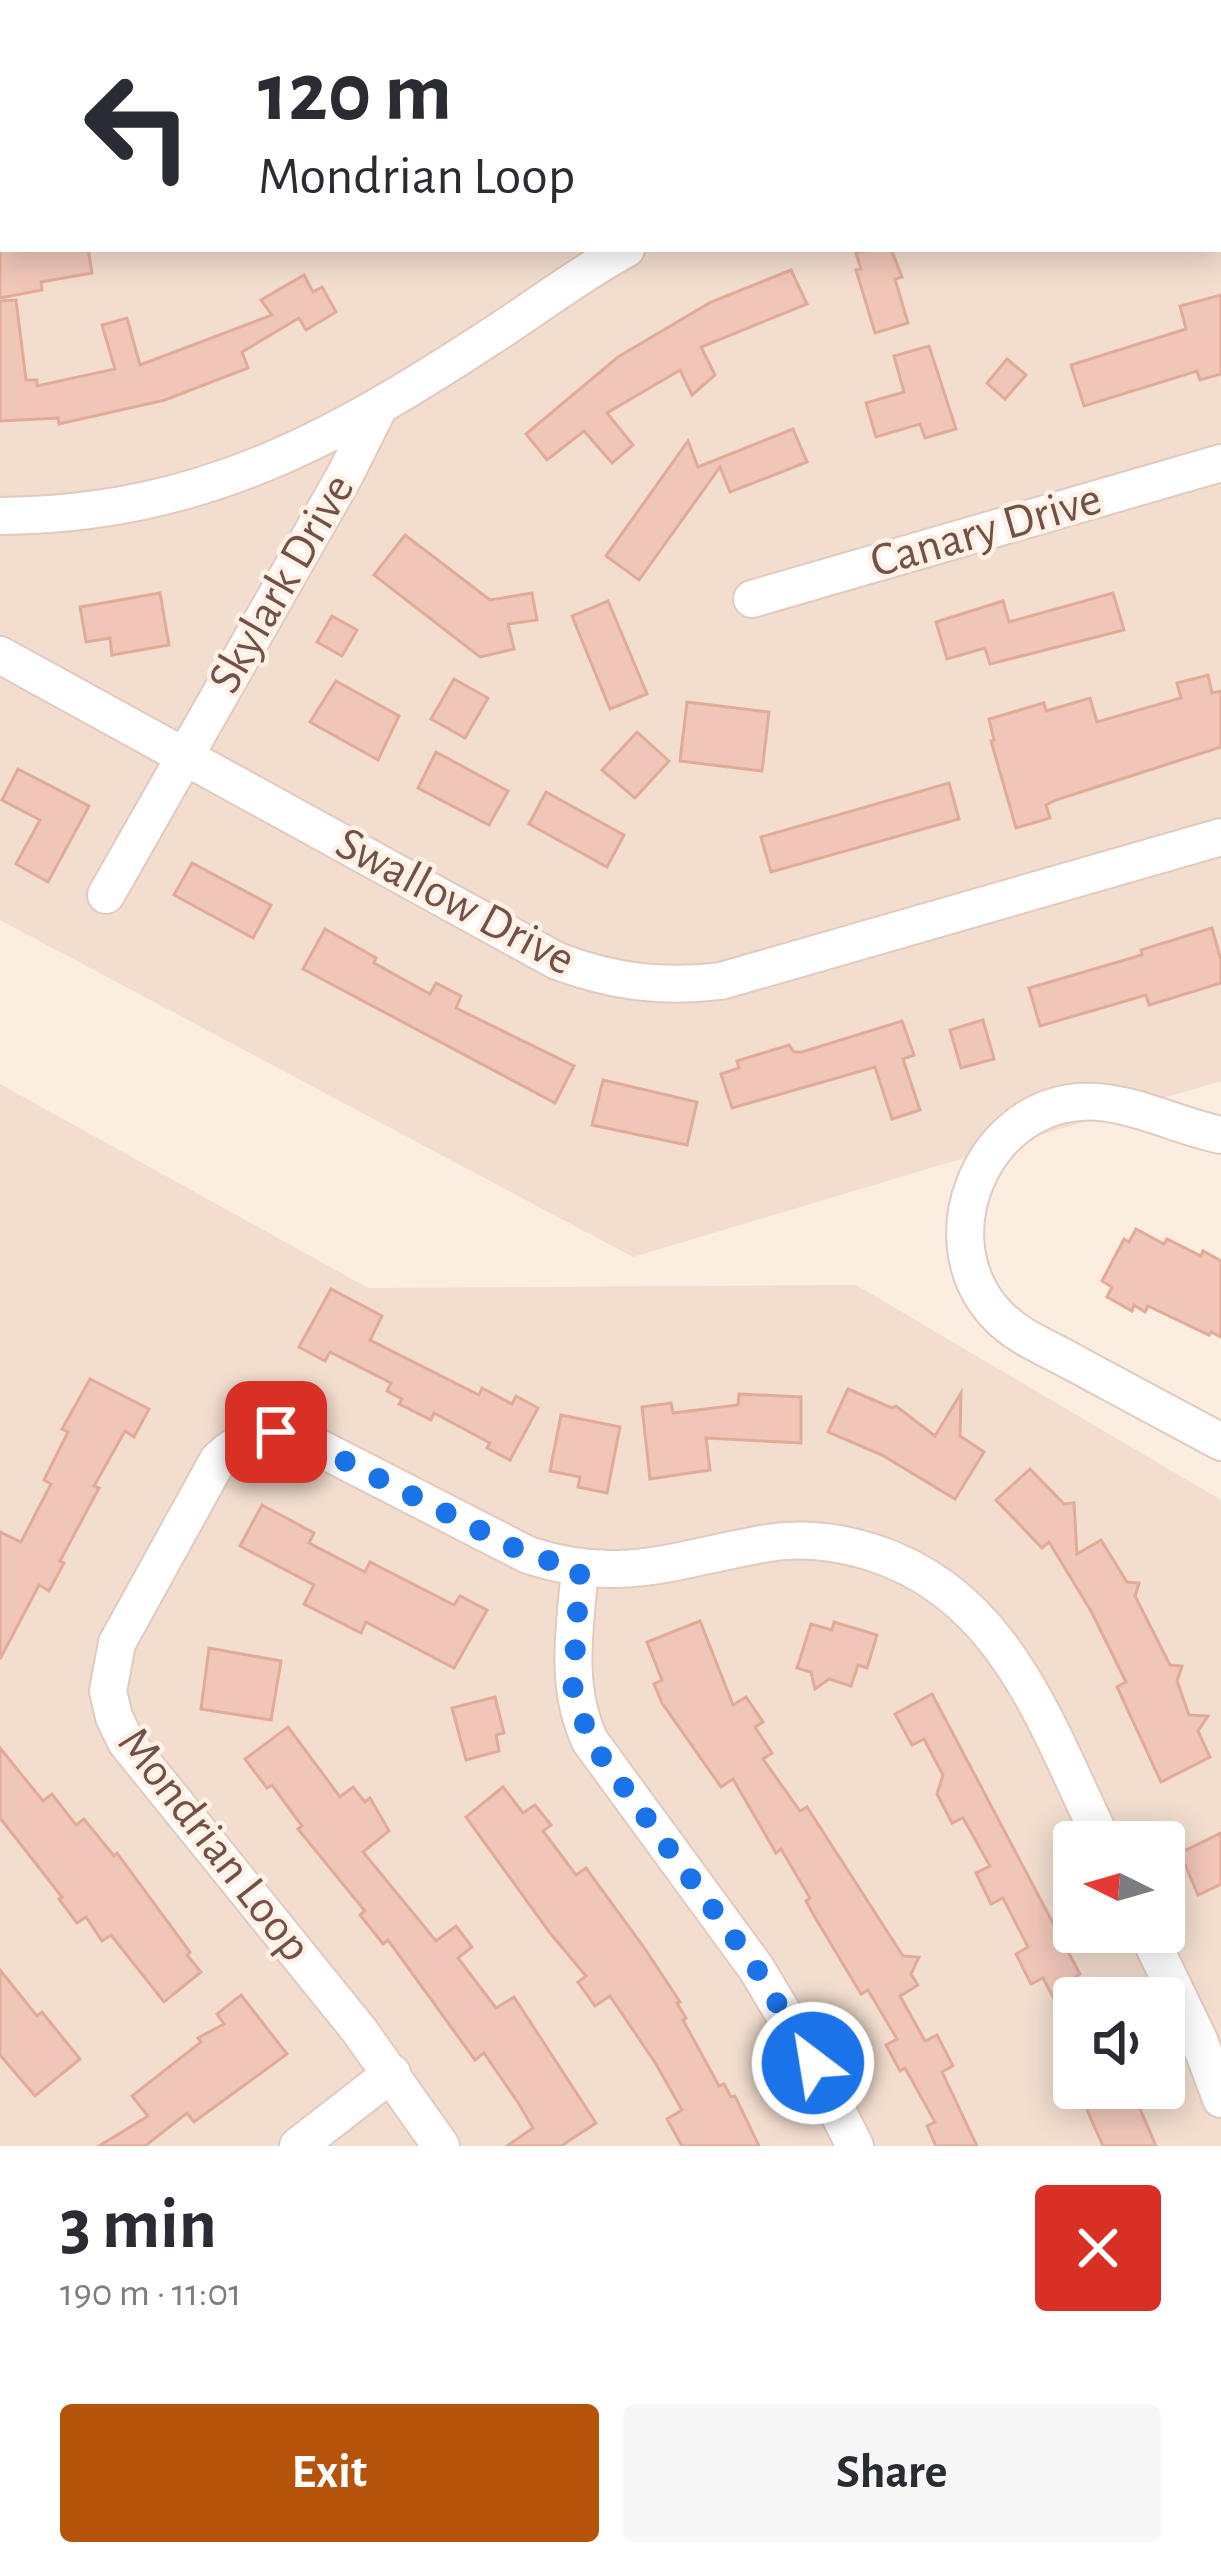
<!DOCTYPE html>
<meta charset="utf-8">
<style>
:root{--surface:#fff;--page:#f7f7f7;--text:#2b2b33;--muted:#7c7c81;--accent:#b45309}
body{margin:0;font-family:"Alegreya Sans",sans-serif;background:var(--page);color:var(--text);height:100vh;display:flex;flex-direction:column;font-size:45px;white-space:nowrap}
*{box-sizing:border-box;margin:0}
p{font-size:39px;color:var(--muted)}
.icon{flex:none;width:66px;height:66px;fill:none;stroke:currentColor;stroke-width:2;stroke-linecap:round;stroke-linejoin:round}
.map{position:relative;height:2146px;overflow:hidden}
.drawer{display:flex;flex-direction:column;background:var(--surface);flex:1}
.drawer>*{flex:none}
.top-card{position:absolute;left:0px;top:0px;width:1221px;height:252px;box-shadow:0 6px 30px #0003;background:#fff;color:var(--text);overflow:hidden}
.needle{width:78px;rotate:275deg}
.tools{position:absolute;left:1053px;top:1821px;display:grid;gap:24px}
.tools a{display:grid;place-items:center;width:132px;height:132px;border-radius:12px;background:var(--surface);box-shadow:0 6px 30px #0003;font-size:60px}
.pin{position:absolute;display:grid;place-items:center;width:102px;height:102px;color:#fff;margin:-51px;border-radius:24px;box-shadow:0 6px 18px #0006}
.me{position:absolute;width:132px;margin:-66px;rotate:329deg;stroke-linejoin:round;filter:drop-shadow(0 0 9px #0008)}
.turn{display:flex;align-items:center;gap:42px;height:252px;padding:0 60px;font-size:54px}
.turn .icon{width:156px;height:156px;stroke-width:2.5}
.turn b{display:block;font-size:84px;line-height:102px}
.round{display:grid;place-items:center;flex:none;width:126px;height:126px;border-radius:12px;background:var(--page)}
.head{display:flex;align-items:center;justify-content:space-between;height:204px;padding:0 60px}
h1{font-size:72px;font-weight:700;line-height:90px}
.primary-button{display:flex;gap:24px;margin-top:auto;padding:24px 60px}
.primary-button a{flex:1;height:138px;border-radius:12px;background:var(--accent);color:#fff;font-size:48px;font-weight:700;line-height:138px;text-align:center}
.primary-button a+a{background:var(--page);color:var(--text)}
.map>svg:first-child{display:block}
.residential{fill:#f2ddce;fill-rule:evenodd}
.building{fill:#f0c6b8;stroke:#e2ab99;stroke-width:3}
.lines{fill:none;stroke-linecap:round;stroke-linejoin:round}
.minor-casing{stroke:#e1cabf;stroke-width:40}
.minor{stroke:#fff;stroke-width:36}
.route{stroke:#1a73e8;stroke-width:21;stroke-dasharray:0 37.8}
.labels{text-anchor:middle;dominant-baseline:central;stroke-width:9;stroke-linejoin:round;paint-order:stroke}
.street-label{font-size:48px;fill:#715148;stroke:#fff1e5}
</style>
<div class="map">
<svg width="1221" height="2146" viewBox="0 0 1221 2146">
<rect width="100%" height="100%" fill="#fbede0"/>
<!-- residential -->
<g class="residential">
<path d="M 0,0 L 1221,0 L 1221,1081 L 633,1257 L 0,920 ZM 3,3 L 1218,3 L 1218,249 L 3,249 Z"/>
<path d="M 0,1084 L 368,1288 L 856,1285 L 1221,1500 L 1221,2146 L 0,2146 ZM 1074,1842 L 1164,1842 L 1164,1932 L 1074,1932 ZM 1074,1998 L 1164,1998 L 1164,2088 L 1074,2088 Z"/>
</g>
<!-- building -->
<g class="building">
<path d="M 0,249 L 88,249 L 92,273 L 41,282 L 42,290 L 0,298 Z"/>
<path d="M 870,249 L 891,249 L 902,277 L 895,279 L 908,323 L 875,333 L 856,270 L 861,269 L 856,253 Z"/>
<path d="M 791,270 L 807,304 L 701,347 L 715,375 L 692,395 L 680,370 L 607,413 L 633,445 L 612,463 L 584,431 L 547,460 L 526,434 L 618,357 L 711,302 Z"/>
<path d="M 304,275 L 313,292 L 322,287 L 336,312 L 306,330 L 299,318 L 242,352 L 248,368 L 165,400 L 59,424 L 58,418 L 0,421 L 0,301 L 16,300 L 26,380 L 37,380 L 37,386 L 115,369 L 102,325 L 127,318 L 140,365 L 272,315 L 261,300 Z"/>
<path d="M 1221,295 L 1221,374 L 1200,380 L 1197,371 L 1084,406 L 1071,365 L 1186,329 L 1180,306 Z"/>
<path d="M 929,346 L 956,429 L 925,438 L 920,424 L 876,437 L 866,403 L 904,392 L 894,356 Z"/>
<path d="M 1007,359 L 1026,375 L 1005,399 L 987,383 Z"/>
<path d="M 793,429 L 807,462 L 730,492 L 720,467 L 639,580 L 606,556 L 688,441 L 698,467 Z"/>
<path d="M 405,535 L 490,600 L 532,593 L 537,620 L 508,624 L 514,649 L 480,657 L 374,575 Z"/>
<path d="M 160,593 L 169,645 L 112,655 L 110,638 L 86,642 L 80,607 Z"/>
<path d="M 1113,593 L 1124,630 L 990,664 L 985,648 L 947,659 L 936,622 L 1003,601 L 1009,622 Z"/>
<path d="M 608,601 L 647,694 L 610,709 L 572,616 Z"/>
<path d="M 332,616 L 357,630 L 342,656 L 317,642 Z"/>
<path d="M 1208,675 L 1212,693 L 1221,691 L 1221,747 L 1056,800 L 1046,805 L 1050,818 L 1016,828 L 991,741 L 994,740 L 989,719 L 1044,703 L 1046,711 L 1090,698 L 1097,722 L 1181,698 L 1177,683 Z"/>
<path d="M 454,679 L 488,698 L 465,738 L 431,719 Z"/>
<path d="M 336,681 L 399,716 L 378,760 L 310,722 Z"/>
<path d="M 687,702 L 769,712 L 762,771 L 680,761 Z"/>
<path d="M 637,732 L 669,761 L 635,798 L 602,770 Z"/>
<path d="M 436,752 L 508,791 L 489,825 L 418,788 Z"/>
<path d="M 18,769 L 89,806 L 48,882 L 16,864 L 40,820 L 2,800 Z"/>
<path d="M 949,783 L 959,819 L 771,872 L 761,837 Z"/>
<path d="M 546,792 L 624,835 L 607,867 L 529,824 Z"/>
<path d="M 192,863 L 271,905 L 253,938 L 174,895 Z"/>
<path d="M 1212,928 L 1221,960 L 1221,983 L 1149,1005 L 1146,995 L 1040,1026 L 1029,988 L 1142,955 L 1141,950 Z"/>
<path d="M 325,929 L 376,958 L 374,963 L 430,994 L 436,983 L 461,996 L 456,1008 L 574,1066 L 555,1103 L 303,969 Z"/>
<path d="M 983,1020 L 994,1059 L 961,1068 L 950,1030 Z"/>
<path d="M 902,1021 L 914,1055 L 903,1059 L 920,1110 L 892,1119 L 875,1067 L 732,1108 L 721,1074 L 739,1068 L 737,1061 L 789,1045 L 794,1052 L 802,1052 Z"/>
<path d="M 603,1080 L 697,1102 L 687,1145 L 592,1125 Z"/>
<path d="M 1136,1229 L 1164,1244 L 1167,1239 L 1201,1256 L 1203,1251 L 1221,1261 L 1221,1337 L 1211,1332 L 1209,1335 L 1148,1306 L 1145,1312 L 1134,1305 L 1132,1311 L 1107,1297 L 1112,1287 L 1102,1281 L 1124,1239 L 1129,1242 Z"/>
<path d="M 331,1289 L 382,1316 L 370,1340 L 479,1395 L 482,1388 L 512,1404 L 516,1396 L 538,1408 L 510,1460 L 487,1448 L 490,1443 L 434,1413 L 431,1420 L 399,1404 L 402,1399 L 387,1391 L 391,1383 L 330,1352 L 325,1361 L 299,1347 Z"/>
<path d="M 90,1379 L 149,1409 L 134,1437 L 125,1431 L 94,1486 L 99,1488 L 60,1561 L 64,1563 L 49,1591 L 39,1585 L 0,1659 L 0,1532 L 21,1542 L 51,1484 L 44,1480 L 68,1432 L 62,1429 Z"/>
<path d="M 848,1389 L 892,1408 L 896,1406 L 935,1436 L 961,1393 L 960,1436 L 984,1452 L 955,1499 L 882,1455 L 828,1432 Z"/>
<path d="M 739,1394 L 801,1397 L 801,1443 L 706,1438 L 710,1470 L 650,1479 L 642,1407 L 671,1403 L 673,1413 L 738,1405 Z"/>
<path d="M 561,1415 L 620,1427 L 607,1493 L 578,1487 L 580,1477 L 550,1471 Z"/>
<path d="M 1030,1469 L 1064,1504 L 1074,1503 L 1077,1554 L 1101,1540 L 1127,1582 L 1139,1583 L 1135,1596 L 1170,1665 L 1182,1666 L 1177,1681 L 1189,1715 L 1208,1716 L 1198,1731 L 1210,1757 L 1161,1782 L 1117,1687 L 1126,1682 L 1091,1611 L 1049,1542 L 1042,1548 L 996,1500 Z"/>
<path d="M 262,1505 L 314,1533 L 309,1543 L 365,1572 L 370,1562 L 454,1605 L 460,1596 L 487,1610 L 454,1668 L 366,1622 L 361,1633 L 304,1604 L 314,1585 L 240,1546 Z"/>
<path d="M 700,1621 L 733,1705 L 746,1697 L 763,1722 L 755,1727 L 772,1753 L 763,1759 L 800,1811 L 807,1807 L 903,1956 L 919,1957 L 911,1974 L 918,1985 L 900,1996 L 925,2041 L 937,2035 L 953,2066 L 942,2072 L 977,2146 L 936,2146 L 927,2126 L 935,2122 L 905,2068 L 900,2071 L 886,2045 L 897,2039 L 868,1990 L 861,1994 L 813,1914 L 806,1901 L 810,1898 L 781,1849 L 776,1853 L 733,1779 L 721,1787 L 662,1703 L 654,1684 L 662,1680 L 647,1642 Z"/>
<path d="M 834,1622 L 877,1635 L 867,1668 L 858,1665 L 851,1686 L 829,1679 L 815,1689 L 811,1672 L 797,1668 L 811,1624 L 832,1630 Z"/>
<path d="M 209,1648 L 281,1661 L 271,1720 L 201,1709 Z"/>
<path d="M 932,1694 L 1080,1974 L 1074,1978 L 1074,2037 L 1043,1978 L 1031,1984 L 1016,1954 L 1028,1947 L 1003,1898 L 991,1904 L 976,1873 L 990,1866 L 963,1818 L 952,1823 L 937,1794 L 943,1775 L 924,1739 L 912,1745 L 895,1714 Z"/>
<path d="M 495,1697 L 504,1733 L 496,1735 L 499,1751 L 466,1760 L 452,1708 Z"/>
<path d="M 288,1727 L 340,1797 L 353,1787 L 365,1802 L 370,1798 L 389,1831 L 363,1852 L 436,1941 L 456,1926 L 472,1947 L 458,1958 L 496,2008 L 514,1997 L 596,2123 L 561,2146 L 507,2146 L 533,2128 L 519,2104 L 484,2053 L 475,2060 L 388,1940 L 383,1944 L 360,1915 L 365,1911 L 298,1829 L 302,1826 L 272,1785 L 267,1788 L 245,1759 Z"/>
<path d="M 0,1748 L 43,1801 L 52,1794 L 76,1825 L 84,1819 L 114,1856 L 117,1853 L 190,1952 L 187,1955 L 201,1972 L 164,2002 L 111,1935 L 102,1941 L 86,1917 L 77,1923 L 59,1899 L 62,1897 L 0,1818 Z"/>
<path d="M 503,1787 L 523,1813 L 535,1805 L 551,1825 L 543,1831 L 576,1875 L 586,1868 L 643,1946 L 680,2002 L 677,2003 L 686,2018 L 683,2020 L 719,2086 L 724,2084 L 731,2097 L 735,2096 L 759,2146 L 682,2146 L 667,2119 L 682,2110 L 656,2064 L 610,1996 L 595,2006 L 578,1982 L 586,1976 L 550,1933 L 466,1817 Z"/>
<path d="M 1221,1833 L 1221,1884 L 1198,1895 L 1180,1853 Z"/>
<path d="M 0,1970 L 37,2016 L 42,2012 L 80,2059 L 35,2096 L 0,2055 Z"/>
<path d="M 241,1995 L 287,2054 L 194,2122 L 187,2113 L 145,2146 L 99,2146 L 148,2116 L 132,2096 L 201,2042 L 198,2038 L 224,2024 L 217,2014 Z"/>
<path d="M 1121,2088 L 1131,2088 L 1156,2146 L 1103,2146 L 1084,2103 Z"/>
</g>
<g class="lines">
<defs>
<g id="minor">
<path d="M 302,3 L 306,0"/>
<path d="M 1218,52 L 1221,51"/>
<path d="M 0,162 L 3,163"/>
<path d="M 0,516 C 205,514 338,437 504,328 C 545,301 583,272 626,249"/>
<path d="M 752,599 L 1221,463"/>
<path d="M 0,655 L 557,961 C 613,982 662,988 721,981 L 1221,837"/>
<path d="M 106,895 L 345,475 L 378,409"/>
<path d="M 1221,1135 C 1176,1126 1125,1098 1079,1102 C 979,1110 927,1243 998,1316 C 1019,1338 1050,1349 1076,1364 C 1124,1390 1173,1416 1221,1442"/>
<path d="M 580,1569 C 575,1628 564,1685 590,1741 L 756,1968 L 813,2063 L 855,2146"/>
<path d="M 1147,1932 L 1199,2040 L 1221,2099"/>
<path d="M 298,2146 L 392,2073"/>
<path d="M 441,2146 L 359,2030 L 126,1742 L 114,1717 L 108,1691 L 117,1643 L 218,1460 C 243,1436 264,1430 298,1437 L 528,1555 C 620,1585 673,1560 762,1544 C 798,1537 836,1541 871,1552 C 1006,1594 1046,1726 1103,1842"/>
</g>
</defs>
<!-- minor casing -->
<use href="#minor" class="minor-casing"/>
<!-- minor -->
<use href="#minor" class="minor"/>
</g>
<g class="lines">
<!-- route -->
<path class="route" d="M 276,1432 L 298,1437 L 528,1555 L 580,1569 L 573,1688 L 590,1741 L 756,1968 L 813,2063"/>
</g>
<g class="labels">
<!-- street labels -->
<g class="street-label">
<text transform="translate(986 531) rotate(-16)">Canary Drive</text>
<text transform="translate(282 584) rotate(-60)">Skylark Drive</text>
<text transform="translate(455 902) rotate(28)">Swallow Drive</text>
<text transform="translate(214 1845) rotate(52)">Mondrian Loop</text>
</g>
</g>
</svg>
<div class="tools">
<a><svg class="needle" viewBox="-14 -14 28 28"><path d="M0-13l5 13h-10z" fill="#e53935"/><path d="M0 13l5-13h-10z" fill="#7c7c81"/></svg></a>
<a><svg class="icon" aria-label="sound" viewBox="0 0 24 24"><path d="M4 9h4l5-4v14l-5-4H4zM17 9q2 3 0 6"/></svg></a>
</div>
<div class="pin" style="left:276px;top:1432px;background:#d93025"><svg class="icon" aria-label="arrive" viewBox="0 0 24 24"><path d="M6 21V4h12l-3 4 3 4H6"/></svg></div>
<svg class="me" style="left:813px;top:2063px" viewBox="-20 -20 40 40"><circle r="17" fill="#1a73e8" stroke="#fff" stroke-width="3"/><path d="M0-11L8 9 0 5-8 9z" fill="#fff"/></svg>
<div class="top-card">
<div class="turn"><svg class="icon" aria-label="left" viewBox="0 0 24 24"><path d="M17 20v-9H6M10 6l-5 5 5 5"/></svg><div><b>120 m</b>Mondrian Loop</div></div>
</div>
</div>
<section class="drawer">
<div class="head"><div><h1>3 min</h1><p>190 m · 11:01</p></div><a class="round" style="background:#d93025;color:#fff"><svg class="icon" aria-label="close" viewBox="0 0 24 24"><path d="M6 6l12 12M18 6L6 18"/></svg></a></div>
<div class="primary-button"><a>Exit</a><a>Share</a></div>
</section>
